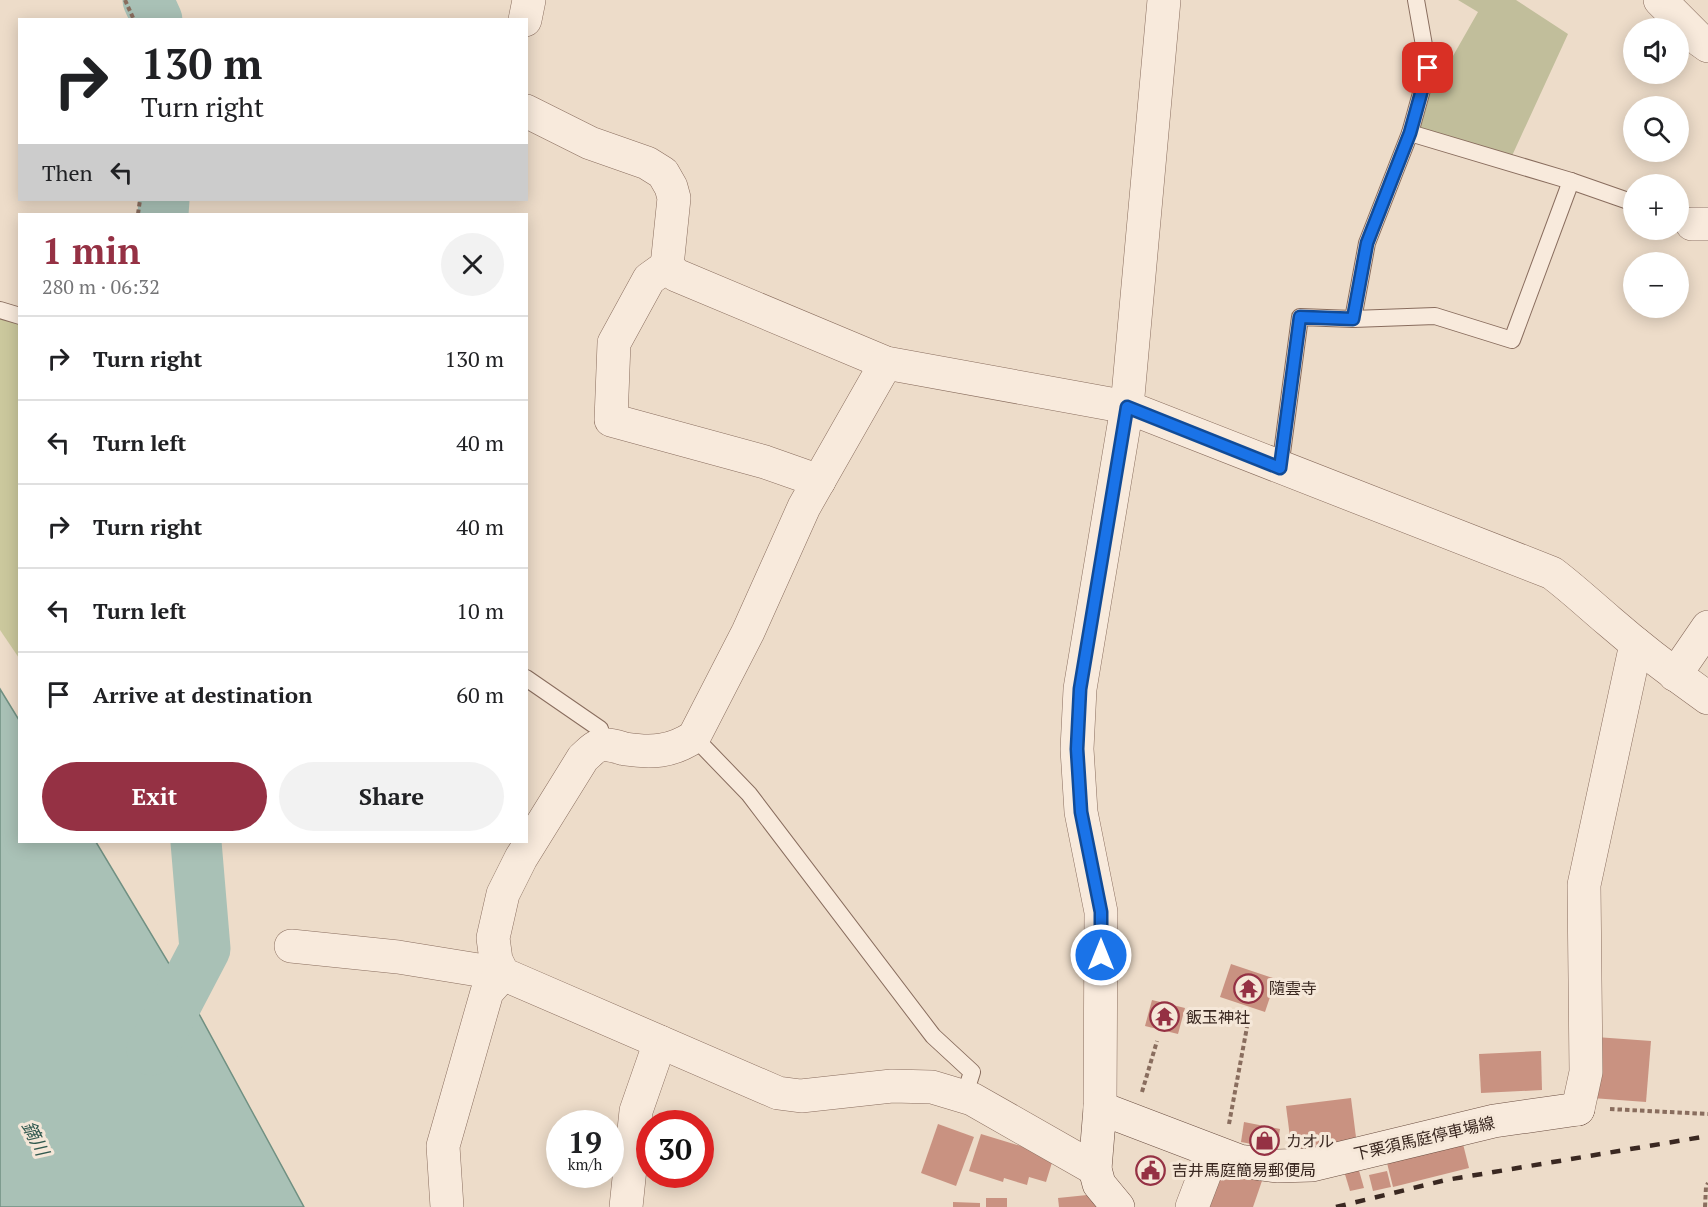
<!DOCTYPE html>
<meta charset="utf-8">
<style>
:root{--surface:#fff;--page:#f2f2f2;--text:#202124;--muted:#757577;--line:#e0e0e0;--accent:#953144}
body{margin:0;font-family:"PT Serif","Noto Sans JP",serif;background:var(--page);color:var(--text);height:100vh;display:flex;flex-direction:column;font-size:22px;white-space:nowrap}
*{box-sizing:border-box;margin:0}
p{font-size:20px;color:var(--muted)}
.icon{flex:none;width:33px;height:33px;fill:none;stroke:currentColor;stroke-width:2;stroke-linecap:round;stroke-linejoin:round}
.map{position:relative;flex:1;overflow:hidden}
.sheet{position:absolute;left:18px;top:213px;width:510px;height:630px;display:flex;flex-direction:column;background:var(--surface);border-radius:0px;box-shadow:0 3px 15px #0003}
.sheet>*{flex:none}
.top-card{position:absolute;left:18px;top:18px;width:510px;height:183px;border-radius:0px;box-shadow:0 3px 15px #0003;background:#fff;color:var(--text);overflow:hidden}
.controls{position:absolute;left:1623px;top:18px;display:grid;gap:12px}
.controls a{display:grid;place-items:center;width:66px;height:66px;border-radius:50%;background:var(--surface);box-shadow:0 3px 15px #0003;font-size:30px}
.speed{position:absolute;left:546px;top:1110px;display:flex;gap:12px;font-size:30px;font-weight:700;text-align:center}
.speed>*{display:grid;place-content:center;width:78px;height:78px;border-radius:50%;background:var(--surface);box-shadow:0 3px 15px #0003;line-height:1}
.speed small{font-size:15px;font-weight:400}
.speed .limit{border:9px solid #d22;background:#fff;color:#111}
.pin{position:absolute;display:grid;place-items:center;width:51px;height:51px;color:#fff;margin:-26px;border-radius:12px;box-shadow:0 3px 9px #0006}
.me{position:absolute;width:66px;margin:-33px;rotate:0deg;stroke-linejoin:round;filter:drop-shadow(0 0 4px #0008)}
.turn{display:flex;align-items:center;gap:21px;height:126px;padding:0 24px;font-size:27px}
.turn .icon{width:78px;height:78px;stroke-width:2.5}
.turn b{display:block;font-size:42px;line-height:51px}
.then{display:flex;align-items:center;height:57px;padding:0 24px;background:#0003;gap:12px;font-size:22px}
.round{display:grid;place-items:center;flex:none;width:63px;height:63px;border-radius:32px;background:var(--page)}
.headline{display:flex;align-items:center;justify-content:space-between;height:102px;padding:0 24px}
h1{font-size:36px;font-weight:700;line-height:45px;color:var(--accent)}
.button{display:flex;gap:12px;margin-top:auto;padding:12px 24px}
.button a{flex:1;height:69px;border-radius:36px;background:var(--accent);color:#fff;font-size:24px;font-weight:700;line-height:69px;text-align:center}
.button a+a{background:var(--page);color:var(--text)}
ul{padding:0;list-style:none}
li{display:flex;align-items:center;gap:18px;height:84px;padding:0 24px;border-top:2px solid var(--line)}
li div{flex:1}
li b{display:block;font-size:22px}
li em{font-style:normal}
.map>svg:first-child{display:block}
.green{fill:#cbc89d}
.cemetery{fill:#c1be9b}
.water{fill:#a9c1b6;stroke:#709082;stroke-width:1.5}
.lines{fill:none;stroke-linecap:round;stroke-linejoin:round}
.river{stroke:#a9c1b6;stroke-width:51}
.building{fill:#c99281}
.lane-casing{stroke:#896d5e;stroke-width:18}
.street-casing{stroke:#896d5e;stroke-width:34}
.secondary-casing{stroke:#6b4e41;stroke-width:34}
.path{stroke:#896d5e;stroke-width:4;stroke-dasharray:4.5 3;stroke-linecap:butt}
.lane{stroke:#f8eadc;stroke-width:16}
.street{stroke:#f8eadc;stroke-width:33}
.secondary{stroke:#f8eadc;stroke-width:33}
.rail{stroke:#3a2821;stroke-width:4.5;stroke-dasharray:10 10;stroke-linecap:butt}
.route-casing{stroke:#114b97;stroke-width:15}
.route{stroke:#1a73e8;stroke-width:10}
.labels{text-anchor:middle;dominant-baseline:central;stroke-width:6;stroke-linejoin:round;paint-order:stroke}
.poi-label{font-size:16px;fill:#3a2821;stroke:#f5e7d8;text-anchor:start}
.street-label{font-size:16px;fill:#3a2821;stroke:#f5e7d8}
.water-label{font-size:18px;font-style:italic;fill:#31594f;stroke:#f5e7d8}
</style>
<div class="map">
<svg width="1708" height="1207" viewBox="0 0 1708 1207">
<rect width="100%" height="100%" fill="#eddcc9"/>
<!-- green -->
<path class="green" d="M 0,315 L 19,322 L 19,658 L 0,630 Z"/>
<!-- cemetery -->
<path class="cemetery" d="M 1458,0 L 1516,0 L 1568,34 L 1511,158 L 1415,128 L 1434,70 L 1445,70 L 1478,12 Z"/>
<!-- water -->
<path class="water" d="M 0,689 L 19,720 L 20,842 L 96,842 L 198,1012 L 304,1207 L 0,1207 Z"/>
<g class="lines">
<!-- river -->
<g class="river">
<path d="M 148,0 L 157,20"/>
<path d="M 163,214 L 164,200"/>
<path d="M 152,1050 L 205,949 L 196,842"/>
</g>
</g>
<!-- building -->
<g class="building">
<path d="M 1231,964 L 1276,979 L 1265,1012 L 1220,997 Z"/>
<path d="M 1152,1000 L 1185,1008 L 1178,1034 L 1145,1026 Z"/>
<path d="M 1596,1037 L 1651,1041 L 1646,1102 L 1592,1098 Z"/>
<path d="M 1541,1051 L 1542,1090 L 1481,1093 L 1479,1054 Z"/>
<path d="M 1351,1098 L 1357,1145 L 1292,1153 L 1286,1106 Z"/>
<path d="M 1244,1122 L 1280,1129 L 1277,1149 L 1241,1142 Z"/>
<path d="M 938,1124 L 974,1137 L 956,1186 L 921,1173 Z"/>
<path d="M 981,1134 L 1054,1156 L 1046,1182 L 1029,1177 L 1027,1185 L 1004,1178 L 1003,1182 L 969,1171 Z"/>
<path d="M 1462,1140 L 1469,1168 L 1393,1187 L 1386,1159 Z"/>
<path d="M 1223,1165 L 1263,1178 L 1253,1207 L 1209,1207 Z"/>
<path d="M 1358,1167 L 1364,1188 L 1350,1191 L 1344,1171 Z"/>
<path d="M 1387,1171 L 1391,1187 L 1373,1191 L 1369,1175 Z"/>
<path d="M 1097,1194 L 1099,1207 L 1059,1207 L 1058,1198 Z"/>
<rect x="986" y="1198" width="21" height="9"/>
<path d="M 953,1202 L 980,1203 L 980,1207 L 953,1207 Z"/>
</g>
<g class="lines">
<defs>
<g id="lane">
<path d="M 1416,0 L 1428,68 L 1410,133 L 1571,181 L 1634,203"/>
<path d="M 0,310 L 20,316"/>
<path d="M 1353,319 L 1367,243 L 1410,133"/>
<path d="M 1280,468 L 1300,317 L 1353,319 L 1435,316 L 1512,340 L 1571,181"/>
<path d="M 526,678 L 600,729 L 604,744"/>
<path d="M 694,737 L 749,794 L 933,1036 L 972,1072 L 964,1097"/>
</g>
<g id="street">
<path d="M 1660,0 L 1701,41 L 1708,46"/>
<path d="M 525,20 L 529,0"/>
<path d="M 526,111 L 590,143 L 647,163 L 663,173 L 671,187 L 674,198 L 667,266 L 676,275 L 886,363 L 1127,407 L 1552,573 C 1572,588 1590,605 1609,621 C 1640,648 1674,674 1708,698"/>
<path d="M 1692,224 L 1708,224"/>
<path d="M 667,266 L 649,279 L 614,343 L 611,420 L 765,462 L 819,481"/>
<path d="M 886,363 L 804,507 L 748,632 L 694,737 C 671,752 652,753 625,749 C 618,747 609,744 602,745 C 594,746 589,753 583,758 L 521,858 L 503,894 L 493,938 L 496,960 L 503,974 L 778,1093 L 801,1096 L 892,1086 L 932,1087 L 972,1099 L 1095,1169"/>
<path d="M 1675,675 L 1708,627"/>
<path d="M 291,946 L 398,957 L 503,974"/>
<path d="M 1100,1108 L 1101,912 L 1081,812 L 1077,749 L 1080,689 L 1127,407 L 1164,0"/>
<path d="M 1578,1109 L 1586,1072 L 1584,885 L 1636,644"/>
<path d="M 447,1207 L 443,1146 L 487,992 L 503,974"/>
<path d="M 626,1207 L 636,1111 L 660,1042"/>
<path d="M 1192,1207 L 1213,1152"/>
</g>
<path id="secondary" d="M 1118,1207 L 1099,1184 L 1095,1169 L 1100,1108 L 1239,1161 L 1277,1166 L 1312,1165 L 1494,1121 L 1578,1109"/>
</defs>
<!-- lane casing -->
<use href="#lane" class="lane-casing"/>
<!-- street casing -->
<use href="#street" class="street-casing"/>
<!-- secondary casing -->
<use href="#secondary" class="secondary-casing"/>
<!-- path -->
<g class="path">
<path d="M 125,0 L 134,20"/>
<path d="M 138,214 L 140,200"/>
<path d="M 1142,1092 L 1157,1041"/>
<path d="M 1610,1109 L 1708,1114"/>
<path d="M 1229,1124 L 1247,1027"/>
<path d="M 1705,1207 L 1706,1187 L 1708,1183"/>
</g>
<!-- lane -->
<use href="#lane" class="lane"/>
<!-- street -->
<use href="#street" class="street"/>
<!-- secondary -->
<use href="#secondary" class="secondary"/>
<!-- rail -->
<path class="rail" d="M 1336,1207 L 1446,1180 L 1708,1136"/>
</g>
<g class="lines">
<defs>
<path id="route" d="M 1101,955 L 1101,912 L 1081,812 L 1077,749 L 1080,689 L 1127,407 L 1280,468 L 1300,317 L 1353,319 L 1367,243 L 1410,133 L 1428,68"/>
</defs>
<!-- route casing -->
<use href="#route" class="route-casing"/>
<!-- route -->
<use href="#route" class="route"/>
</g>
<!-- icons -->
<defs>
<symbol id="temple-ring" viewBox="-11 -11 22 22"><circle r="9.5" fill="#f5e7d8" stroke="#953144" stroke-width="1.5"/><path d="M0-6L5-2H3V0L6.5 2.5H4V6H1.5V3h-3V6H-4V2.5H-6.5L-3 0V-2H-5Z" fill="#953144"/></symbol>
<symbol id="shop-ring" viewBox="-11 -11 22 22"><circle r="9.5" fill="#f5e7d8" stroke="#953144" stroke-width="1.5"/><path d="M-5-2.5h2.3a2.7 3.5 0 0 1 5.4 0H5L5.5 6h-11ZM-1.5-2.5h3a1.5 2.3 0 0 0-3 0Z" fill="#953144"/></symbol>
<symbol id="civic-ring" viewBox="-11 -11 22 22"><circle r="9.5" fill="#f5e7d8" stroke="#953144" stroke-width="1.5"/><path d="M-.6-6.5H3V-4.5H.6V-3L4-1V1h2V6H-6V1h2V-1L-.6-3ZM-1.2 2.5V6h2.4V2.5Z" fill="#953144"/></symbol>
</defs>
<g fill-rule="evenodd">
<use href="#temple-ring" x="1232" y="972" width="33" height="33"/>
<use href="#temple-ring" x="1148" y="1000" width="33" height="33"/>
<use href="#shop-ring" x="1248" y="1124" width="33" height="33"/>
<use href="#civic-ring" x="1134" y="1154" width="33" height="33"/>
</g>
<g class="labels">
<!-- poi labels -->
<g class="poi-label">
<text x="1269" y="988">隨雲寺</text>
<text x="1186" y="1017">飯玉神社</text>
<text x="1286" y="1141">カオル</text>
<text x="1172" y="1170">吉井馬庭簡易郵便局</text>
</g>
<!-- street labels -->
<g class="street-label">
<text transform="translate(1424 1138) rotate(-13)">下栗須馬庭停車場線</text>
</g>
<!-- water labels -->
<g class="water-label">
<text transform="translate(36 1138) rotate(63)">鏑川</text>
</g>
</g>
</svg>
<div class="controls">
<a><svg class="icon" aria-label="sound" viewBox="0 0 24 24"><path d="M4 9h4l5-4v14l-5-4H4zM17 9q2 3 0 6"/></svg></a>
<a><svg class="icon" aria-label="search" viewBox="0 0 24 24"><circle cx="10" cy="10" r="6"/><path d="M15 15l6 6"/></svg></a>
<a>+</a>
<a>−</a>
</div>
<div class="speed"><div>19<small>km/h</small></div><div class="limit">30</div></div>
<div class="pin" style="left:1428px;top:68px;background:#d93025"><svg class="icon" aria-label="arrive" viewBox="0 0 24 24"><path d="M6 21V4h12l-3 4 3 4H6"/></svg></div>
<svg class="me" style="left:1101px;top:955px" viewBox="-20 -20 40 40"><circle r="17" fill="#1a73e8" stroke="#fff" stroke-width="3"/><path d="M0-11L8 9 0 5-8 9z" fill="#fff"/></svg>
<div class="top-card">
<div class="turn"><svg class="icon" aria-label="right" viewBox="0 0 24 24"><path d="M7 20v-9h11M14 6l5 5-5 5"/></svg><div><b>130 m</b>Turn right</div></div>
<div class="then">Then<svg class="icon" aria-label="left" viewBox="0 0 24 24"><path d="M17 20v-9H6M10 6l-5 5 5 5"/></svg></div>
</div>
<section class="sheet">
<div class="headline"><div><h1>1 min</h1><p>280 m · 06:32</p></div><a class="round"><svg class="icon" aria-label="close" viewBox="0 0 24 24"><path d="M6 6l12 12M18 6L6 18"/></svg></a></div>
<ul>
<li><svg class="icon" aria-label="right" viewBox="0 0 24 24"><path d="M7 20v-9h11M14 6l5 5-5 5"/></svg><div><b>Turn right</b></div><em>130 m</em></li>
<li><svg class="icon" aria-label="left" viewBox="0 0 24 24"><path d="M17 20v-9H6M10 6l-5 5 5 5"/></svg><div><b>Turn left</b></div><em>40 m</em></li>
<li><svg class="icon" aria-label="right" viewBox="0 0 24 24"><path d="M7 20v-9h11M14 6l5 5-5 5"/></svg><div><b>Turn right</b></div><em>40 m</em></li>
<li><svg class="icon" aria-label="left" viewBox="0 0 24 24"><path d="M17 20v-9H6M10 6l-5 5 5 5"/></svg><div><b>Turn left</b></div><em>10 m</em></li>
<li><svg class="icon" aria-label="arrive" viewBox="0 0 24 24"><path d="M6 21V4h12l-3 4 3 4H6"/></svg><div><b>Arrive at destination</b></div><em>60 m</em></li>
</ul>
<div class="button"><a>Exit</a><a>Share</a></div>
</section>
</div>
